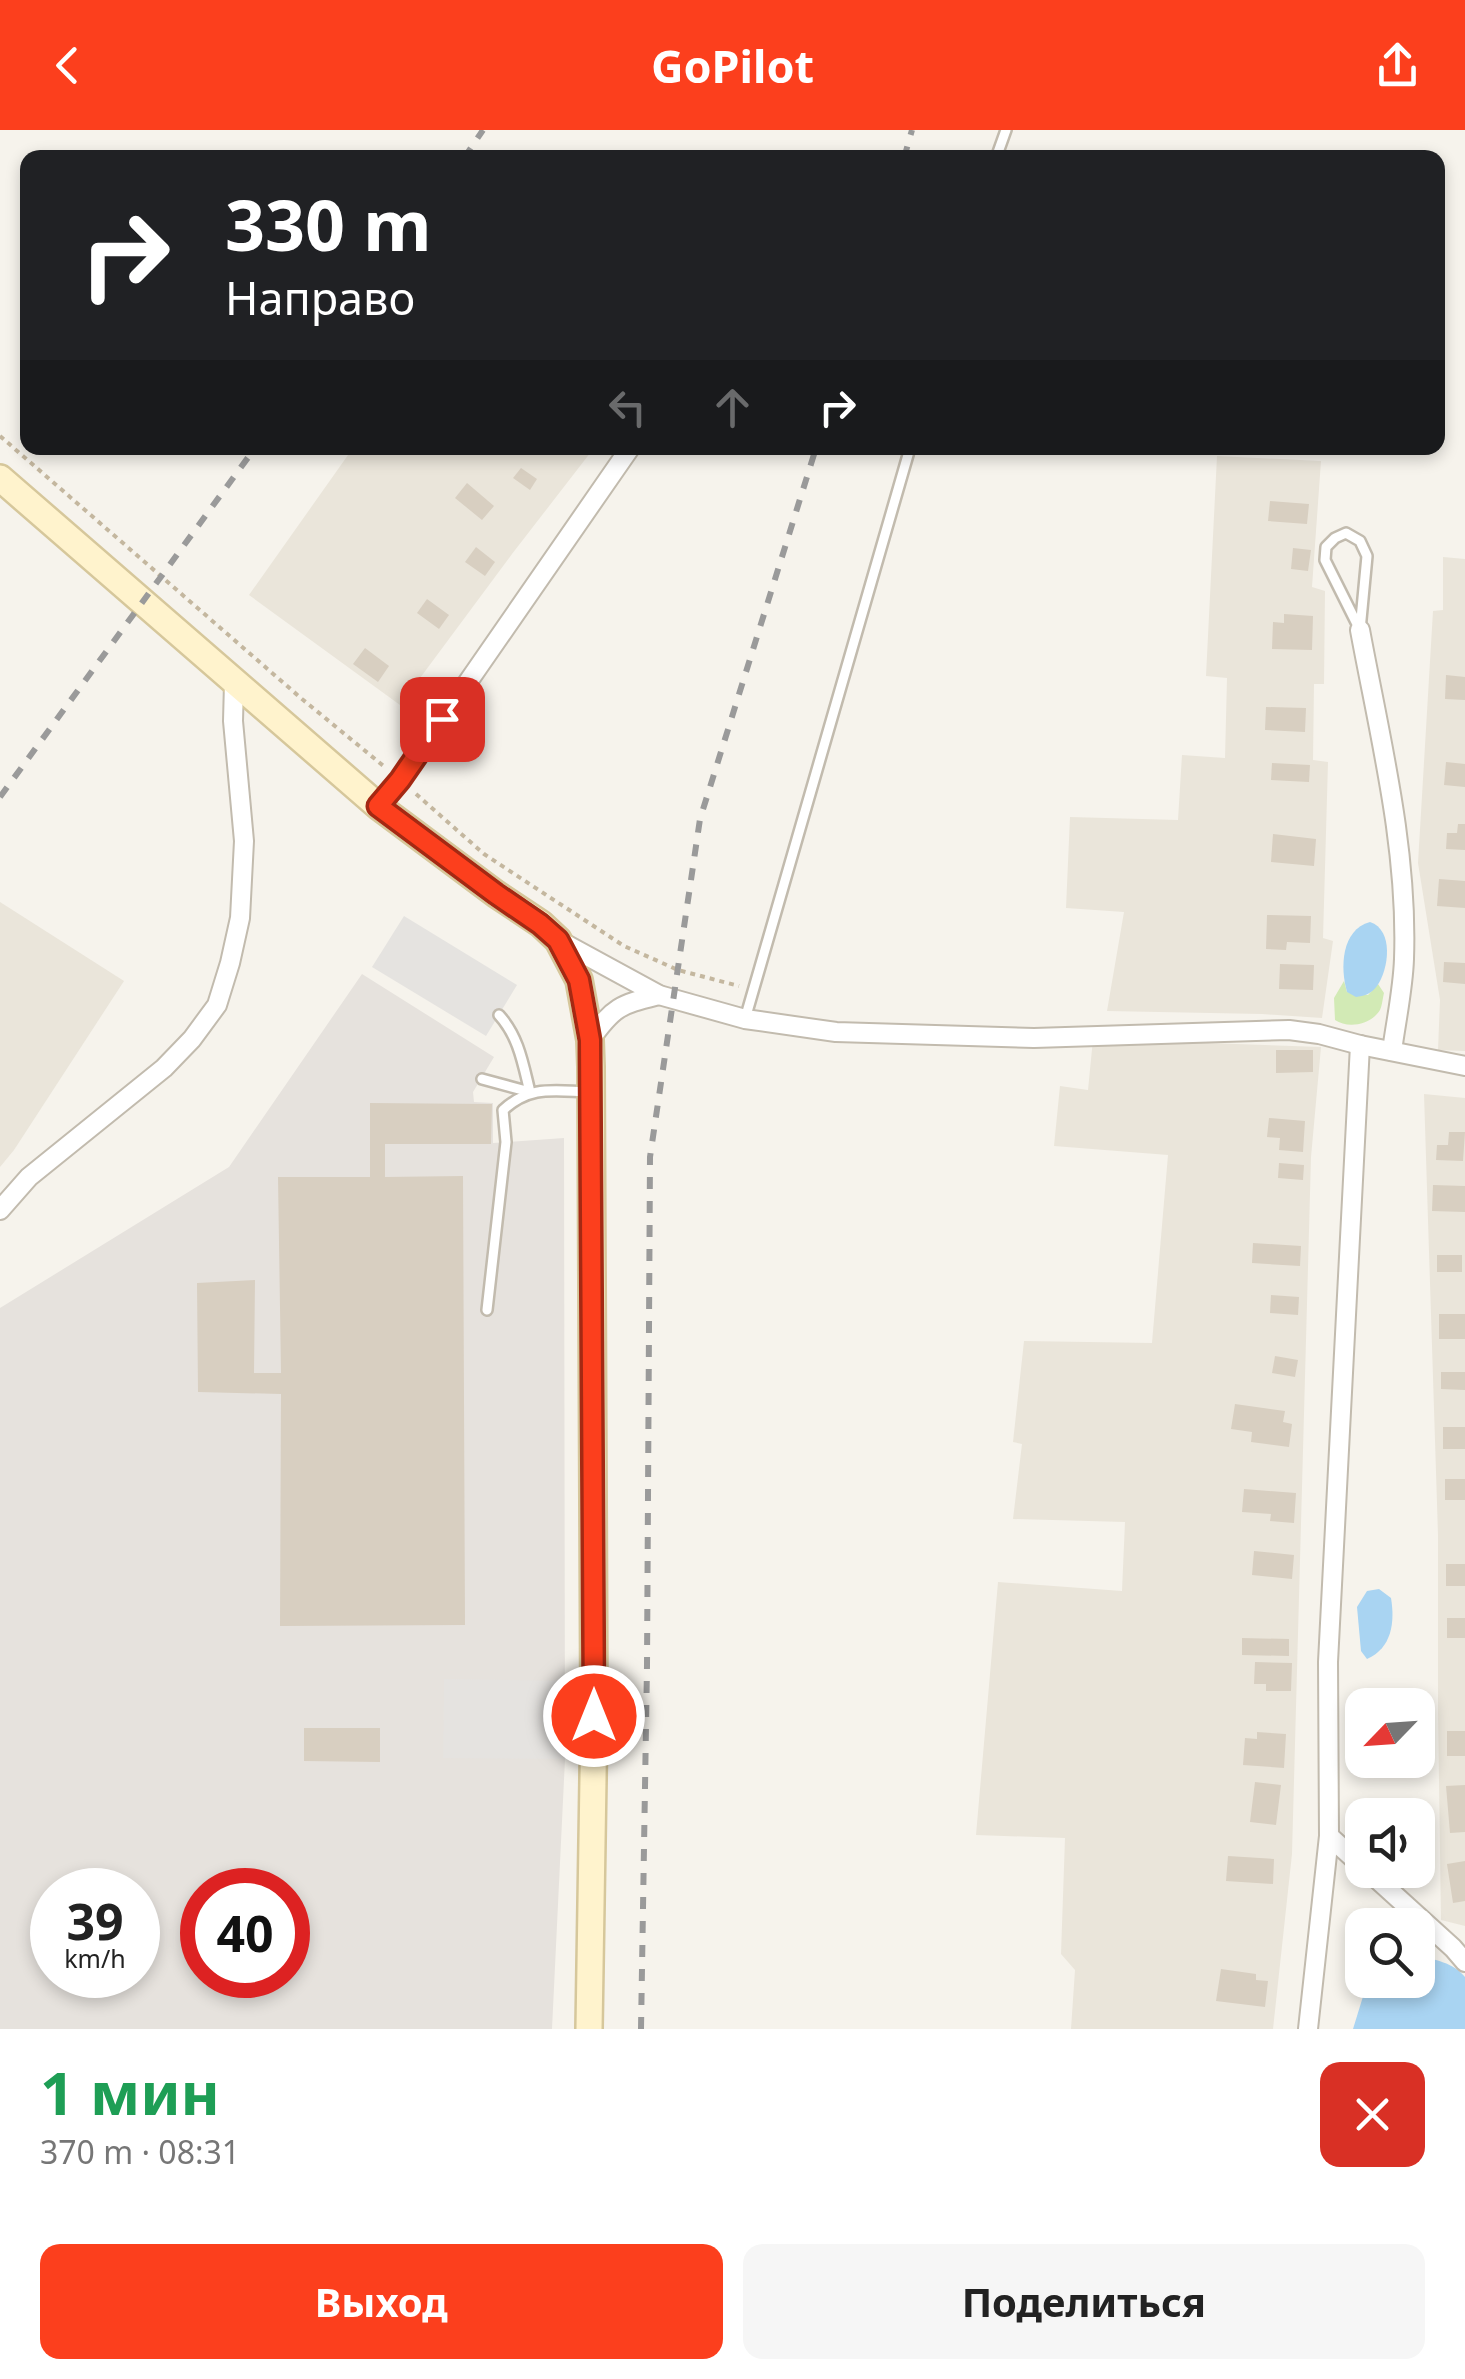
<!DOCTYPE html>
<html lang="ru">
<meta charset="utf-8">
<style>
:root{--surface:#fff;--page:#f6f6f6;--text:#222;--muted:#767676;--accent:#fc3f1d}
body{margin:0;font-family:"Noto Sans",sans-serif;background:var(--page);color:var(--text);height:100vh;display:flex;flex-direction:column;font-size:38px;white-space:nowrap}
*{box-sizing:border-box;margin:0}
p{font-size:32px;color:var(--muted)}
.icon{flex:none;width:55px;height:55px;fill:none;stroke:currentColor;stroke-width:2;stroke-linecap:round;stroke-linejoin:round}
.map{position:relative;height:1899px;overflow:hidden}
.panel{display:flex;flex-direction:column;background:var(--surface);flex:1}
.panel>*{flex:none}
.guide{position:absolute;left:20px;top:20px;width:1425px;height:305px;border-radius:20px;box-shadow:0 5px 15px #0003;background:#202124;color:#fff;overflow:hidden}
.needle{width:65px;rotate:245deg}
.fabs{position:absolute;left:1345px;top:1558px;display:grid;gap:20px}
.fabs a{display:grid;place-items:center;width:90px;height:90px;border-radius:20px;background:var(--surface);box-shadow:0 5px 15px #0003;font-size:50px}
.speed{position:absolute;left:30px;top:1738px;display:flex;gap:20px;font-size:50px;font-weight:700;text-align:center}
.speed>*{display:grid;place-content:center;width:130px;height:130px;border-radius:50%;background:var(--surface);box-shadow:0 5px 15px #0003;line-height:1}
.speed small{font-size:25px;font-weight:400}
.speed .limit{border:15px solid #d22;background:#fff;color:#111}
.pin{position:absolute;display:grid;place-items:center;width:85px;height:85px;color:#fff;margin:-42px;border-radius:20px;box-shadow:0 5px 15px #0006}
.me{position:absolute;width:110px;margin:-55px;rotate:0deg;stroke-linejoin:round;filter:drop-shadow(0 0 8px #0008)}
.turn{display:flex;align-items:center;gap:35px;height:210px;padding:0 40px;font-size:45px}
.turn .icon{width:130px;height:130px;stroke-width:2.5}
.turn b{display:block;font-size:70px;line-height:85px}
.lanes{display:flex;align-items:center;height:95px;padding:0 40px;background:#0003;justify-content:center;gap:50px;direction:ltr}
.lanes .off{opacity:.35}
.round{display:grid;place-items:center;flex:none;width:105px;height:105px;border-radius:20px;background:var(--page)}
.headline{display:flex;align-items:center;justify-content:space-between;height:170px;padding:0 40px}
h1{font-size:60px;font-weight:700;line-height:75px;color:#1e9e55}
.action{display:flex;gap:20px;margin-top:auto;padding:20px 40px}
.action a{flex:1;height:115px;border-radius:20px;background:var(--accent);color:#fff;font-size:40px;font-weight:700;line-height:115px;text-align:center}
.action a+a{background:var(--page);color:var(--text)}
header{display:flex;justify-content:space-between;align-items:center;height:130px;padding:0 40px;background:var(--accent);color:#fff;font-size:45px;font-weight:700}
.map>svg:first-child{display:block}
.residential{fill:#eae5da}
.industrial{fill:#e6e2dd;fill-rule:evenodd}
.green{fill:#d2eab5}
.parking{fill:#e5e3e0}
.water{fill:#a9d4f2}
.building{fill:#d8cfc1}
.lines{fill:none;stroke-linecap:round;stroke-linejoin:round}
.lane-casing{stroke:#c2bbae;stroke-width:14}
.street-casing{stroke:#c2bbae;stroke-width:22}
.secondary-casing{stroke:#d6c79b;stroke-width:30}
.path{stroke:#c4b79f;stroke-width:4;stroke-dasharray:5 5;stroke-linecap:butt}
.lane{stroke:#fff;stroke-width:9}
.street{stroke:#fff;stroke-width:18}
.secondary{stroke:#fff3cd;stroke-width:25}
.rail{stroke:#9a9a9a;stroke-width:6;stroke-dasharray:12 12;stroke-linecap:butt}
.route-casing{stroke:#a42913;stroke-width:25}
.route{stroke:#fc3f1d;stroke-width:18}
</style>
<header><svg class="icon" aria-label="back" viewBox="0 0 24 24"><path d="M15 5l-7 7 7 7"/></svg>GoPilot<svg class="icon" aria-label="share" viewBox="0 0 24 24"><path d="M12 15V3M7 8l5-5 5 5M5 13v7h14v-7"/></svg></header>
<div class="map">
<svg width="1465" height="1899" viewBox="0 0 1465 1899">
<rect width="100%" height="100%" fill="#f6f3ec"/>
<!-- residential -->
<g class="residential">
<path d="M 353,318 L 594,318 L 512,424 L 400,575 L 249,465 Z"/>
<path d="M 1217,326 L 1321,331 L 1312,457 L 1325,461 L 1324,554 L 1314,554 L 1313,630 L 1328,632 L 1323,808 L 1333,811 L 1322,888 L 1262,884 L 1107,881 L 1124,782 L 1066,778 L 1070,687 L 1178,690 L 1182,625 L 1225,628 L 1227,548 L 1206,546 Z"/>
<path d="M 1443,427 L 1465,429 L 1465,921 L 1438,920 L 1440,870 L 1418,733 L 1433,481 L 1443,480 Z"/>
<path d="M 0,772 L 124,851 L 14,1020 L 0,1037 Z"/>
<path d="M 1093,909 L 1321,917 L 1311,1027 L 1292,1724 L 1273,1899 L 1071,1899 L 1075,1840 L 1061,1824 L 1065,1708 L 976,1705 L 998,1452 L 1122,1461 L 1125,1392 L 1013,1389 L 1022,1314 L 1013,1312 L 1024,1211 L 1152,1213 L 1168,1025 L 1054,1016 L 1060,956 L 1088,960 Z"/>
<path d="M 1424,964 L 1465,968 L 1465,1796 L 1441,1790 L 1438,1582 L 1438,1405 Z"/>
</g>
<!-- industrial -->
<path class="industrial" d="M 362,844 L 494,927 L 473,962 L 474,972 L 493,973 L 493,1013 L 564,1008 L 565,1629 L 552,1899 L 0,1899 L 0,1178 L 229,1037 ZM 52,1760 L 138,1760 L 138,1845 L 52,1845 ZM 202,1760 L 288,1760 L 288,1845 L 202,1845 Z"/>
<!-- green -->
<path class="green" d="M 1344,851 L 1347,862 L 1368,865 L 1378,854 L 1384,863 C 1383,867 1382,876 1380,880 C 1371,895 1348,899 1335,890 L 1334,868 Z"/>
<!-- parking -->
<g class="parking">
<path d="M 404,786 L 517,855 L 486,906 L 372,837 Z"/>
<path d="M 444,1549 L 566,1551 L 565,1629 L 443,1628 Z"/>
</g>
<!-- water -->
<g class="water">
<path d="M 1370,792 C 1394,800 1389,839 1377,856 C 1371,864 1364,866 1356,867 L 1347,862 C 1340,838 1341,800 1370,792 Z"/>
<path d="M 1379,1459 L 1391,1468 C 1395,1492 1392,1518 1367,1529 L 1361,1521 L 1357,1477 L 1367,1461 Z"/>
<path d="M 1418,1826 C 1434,1829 1454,1833 1465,1847 L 1465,1899 L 1353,1899 L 1365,1860 L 1372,1850 L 1418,1850 Z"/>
</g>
<!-- building -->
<g class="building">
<path d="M 521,338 L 537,349 L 530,360 L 513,348 Z"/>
<path d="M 467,353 L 494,376 L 482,390 L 455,368 Z"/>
<path d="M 1270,371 L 1309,374 L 1307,394 L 1268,391 Z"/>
<path d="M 476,417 L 495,432 L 485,446 L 465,432 Z"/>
<path d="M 1293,418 L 1311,420 L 1308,441 L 1291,439 Z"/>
<path d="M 427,469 L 449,485 L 439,499 L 417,483 Z"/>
<path d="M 1284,484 L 1313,486 L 1312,520 L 1272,519 L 1273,492 L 1284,493 Z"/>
<path d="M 365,518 L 389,536 L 378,552 L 353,534 Z"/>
<path d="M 1446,545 L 1465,547 L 1465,570 L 1445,569 Z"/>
<path d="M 1266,577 L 1306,578 L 1305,602 L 1265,600 Z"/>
<path d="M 1446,632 L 1465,634 L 1465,657 L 1444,655 Z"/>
<path d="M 1272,633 L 1310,635 L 1309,652 L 1271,650 Z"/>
<path d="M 1458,694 L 1465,694 L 1465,720 L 1446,719 L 1447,703 L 1457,703 Z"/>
<path d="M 1273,704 L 1316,709 L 1314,736 L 1271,732 Z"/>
<path d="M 1439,749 L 1465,751 L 1465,778 L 1437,776 Z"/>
<path d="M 1267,785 L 1311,786 L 1310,813 L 1287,812 L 1286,820 L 1266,819 Z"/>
<path d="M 1444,832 L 1465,833 L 1465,854 L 1443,852 Z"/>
<path d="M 1280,834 L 1314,835 L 1313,860 L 1279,859 Z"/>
<path d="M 1276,920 L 1313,920 L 1313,942 L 1276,943 Z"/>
<path d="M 370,973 L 492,974 L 491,1014 L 385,1014 L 385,1047 L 463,1046 L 465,1495 L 280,1496 L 281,1264 L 198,1262 L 197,1153 L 255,1150 L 254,1243 L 281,1243 L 278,1047 L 370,1047 Z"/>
<path d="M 1269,988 L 1305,991 L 1303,1022 L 1279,1020 L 1280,1008 L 1267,1007 Z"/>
<path d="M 1449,1002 L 1465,1002 L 1463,1031 L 1436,1030 L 1437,1015 L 1448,1015 Z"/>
<path d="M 1279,1033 L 1304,1035 L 1303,1050 L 1278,1048 Z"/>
<path d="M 1433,1055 L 1465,1056 L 1465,1082 L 1432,1081 Z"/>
<path d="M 1253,1113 L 1301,1116 L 1300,1136 L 1252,1133 Z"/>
<rect x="1437" y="1125" width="25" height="17"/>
<path d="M 1271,1165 L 1299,1167 L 1298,1185 L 1270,1183 Z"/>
<rect x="1439" y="1184" width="26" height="25"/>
<path d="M 1275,1226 L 1298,1230 L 1295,1247 L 1272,1243 Z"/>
<path d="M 1441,1242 L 1465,1242 L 1465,1260 L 1441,1259 Z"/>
<path d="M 1235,1274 L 1285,1281 L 1283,1292 L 1292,1294 L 1289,1317 L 1251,1312 L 1252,1302 L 1231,1299 Z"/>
<rect x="1443" y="1297" width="22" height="22"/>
<rect x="1445" y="1349" width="20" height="21"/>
<path d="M 1244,1359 L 1296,1363 L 1294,1393 L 1270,1391 L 1271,1384 L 1242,1382 Z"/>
<path d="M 1254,1421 L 1294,1425 L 1292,1449 L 1252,1445 Z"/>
<rect x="1446" y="1434" width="19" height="22"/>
<rect x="1447" y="1488" width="18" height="20"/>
<path d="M 1242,1508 L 1289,1509 L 1289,1526 L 1242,1525 Z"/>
<path d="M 1255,1532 L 1292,1533 L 1291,1561 L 1266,1561 L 1266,1554 L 1254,1554 Z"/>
<path d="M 304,1598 L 380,1598 L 380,1632 L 304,1631 Z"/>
<rect x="1447" y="1601" width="18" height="25"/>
<path d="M 1257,1602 L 1286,1604 L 1284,1638 L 1243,1635 L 1245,1608 L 1257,1609 Z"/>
<path d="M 1255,1652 L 1281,1655 L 1276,1695 L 1250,1692 Z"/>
<path d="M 1465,1655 L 1465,1702 L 1450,1703 L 1446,1656 Z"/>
<path d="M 1228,1726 L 1274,1729 L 1273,1754 L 1226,1751 Z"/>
<path d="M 1465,1731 L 1465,1771 L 1453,1773 L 1447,1734 Z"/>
<path d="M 1221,1839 L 1256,1844 L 1256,1850 L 1268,1851 L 1265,1877 L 1216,1871 Z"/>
</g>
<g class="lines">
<defs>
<g id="lane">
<path d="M 996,28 L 1006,0"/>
<path d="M 1346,403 L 1360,411 L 1367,426 L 1360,500 L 1325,430 L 1326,417 L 1335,408 Z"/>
<path d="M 745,889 L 910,318"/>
<path d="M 482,949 L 530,962 C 523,934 519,907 499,885"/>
<path d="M 487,1180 L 506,1012 L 503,980 C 531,955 553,961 589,962"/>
<path d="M 565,1586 L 592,1586"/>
</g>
<g id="street">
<path d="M 1360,500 C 1380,608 1408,718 1404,829 C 1403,859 1396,891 1392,921"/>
<path d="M 378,676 L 400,650 L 630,318"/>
<path d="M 558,810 L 659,865 L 745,889 L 836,902 L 1034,908 L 1289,900 L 1319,904 L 1360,915 L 1465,936"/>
<path d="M 590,910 C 614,876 620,875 659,865"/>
<path d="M 0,1080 L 29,1047 L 164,938 L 192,909 L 217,875 L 230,833 L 240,788 L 244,711 L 233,591 L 234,553"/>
<path d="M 1329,1706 L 1362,1736"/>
<path d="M 1367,1740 L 1453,1818 L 1465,1832"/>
<path d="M 1308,1899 L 1329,1706 L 1328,1532 L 1360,915"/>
</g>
<path id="secondary" d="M 0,348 L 378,676 L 496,764 L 541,794 L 558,810 L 579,850 L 590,910 L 591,937 L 594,1586 L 589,1899"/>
</defs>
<!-- lane casing -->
<use href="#lane" class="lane-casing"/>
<!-- street casing -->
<use href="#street" class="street-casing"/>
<!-- secondary casing -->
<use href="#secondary" class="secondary-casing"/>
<!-- path -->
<g class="path">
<path d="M 0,306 L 302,569 L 386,638"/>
<path d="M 416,664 L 484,724 L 624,816 L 678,840 L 739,856"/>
</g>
<!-- lane -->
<use href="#lane" class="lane"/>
<!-- street -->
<use href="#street" class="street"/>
<!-- secondary -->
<use href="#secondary" class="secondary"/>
<!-- rail -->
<g class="rail">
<path d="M 464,28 L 483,0"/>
<path d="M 904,28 L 912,0"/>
<path d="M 0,667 L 255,318"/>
<path d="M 641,1899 L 647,1536 L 650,1027 L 700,689 L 816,318"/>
</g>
</g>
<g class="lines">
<defs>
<path id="route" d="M 442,589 L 400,650 L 378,676 L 496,764 L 540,794 L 558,810 L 579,850 L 590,910 L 594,1586"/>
</defs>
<!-- route casing -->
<use href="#route" class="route-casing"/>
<!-- route -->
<use href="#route" class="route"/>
</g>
</svg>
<div class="fabs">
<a><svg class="needle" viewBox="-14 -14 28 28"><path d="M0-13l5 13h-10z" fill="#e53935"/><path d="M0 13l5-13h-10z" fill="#767676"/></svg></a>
<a><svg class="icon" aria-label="sound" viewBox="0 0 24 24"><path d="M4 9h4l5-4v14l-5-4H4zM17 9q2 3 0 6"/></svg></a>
<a><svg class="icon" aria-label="search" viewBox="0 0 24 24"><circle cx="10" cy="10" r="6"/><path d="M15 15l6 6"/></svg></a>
</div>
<div class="speed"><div>39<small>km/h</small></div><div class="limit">40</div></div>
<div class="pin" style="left:442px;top:589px;background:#d93025"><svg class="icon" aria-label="arrive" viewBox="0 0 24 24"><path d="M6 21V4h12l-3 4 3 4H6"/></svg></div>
<svg class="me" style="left:594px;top:1586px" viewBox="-20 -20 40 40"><circle r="17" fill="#fc3f1d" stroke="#fff" stroke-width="3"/><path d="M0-11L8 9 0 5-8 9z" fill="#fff"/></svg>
<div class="guide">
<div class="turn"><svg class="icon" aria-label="right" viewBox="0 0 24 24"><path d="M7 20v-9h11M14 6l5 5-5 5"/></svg><div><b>330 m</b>Направо</div></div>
<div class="lanes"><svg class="icon off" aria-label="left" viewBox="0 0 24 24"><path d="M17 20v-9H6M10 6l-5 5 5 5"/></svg><svg class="icon off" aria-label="ahead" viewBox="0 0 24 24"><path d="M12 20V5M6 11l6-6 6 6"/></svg><svg class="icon" aria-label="right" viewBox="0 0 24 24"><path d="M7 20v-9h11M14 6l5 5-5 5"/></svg></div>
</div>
</div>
<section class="panel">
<div class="headline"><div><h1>1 мин</h1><p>370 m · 08:31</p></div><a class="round" style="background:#d93025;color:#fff"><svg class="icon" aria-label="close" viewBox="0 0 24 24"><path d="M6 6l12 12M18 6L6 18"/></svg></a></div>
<div class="action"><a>Выход</a><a>Поделиться</a></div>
</section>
